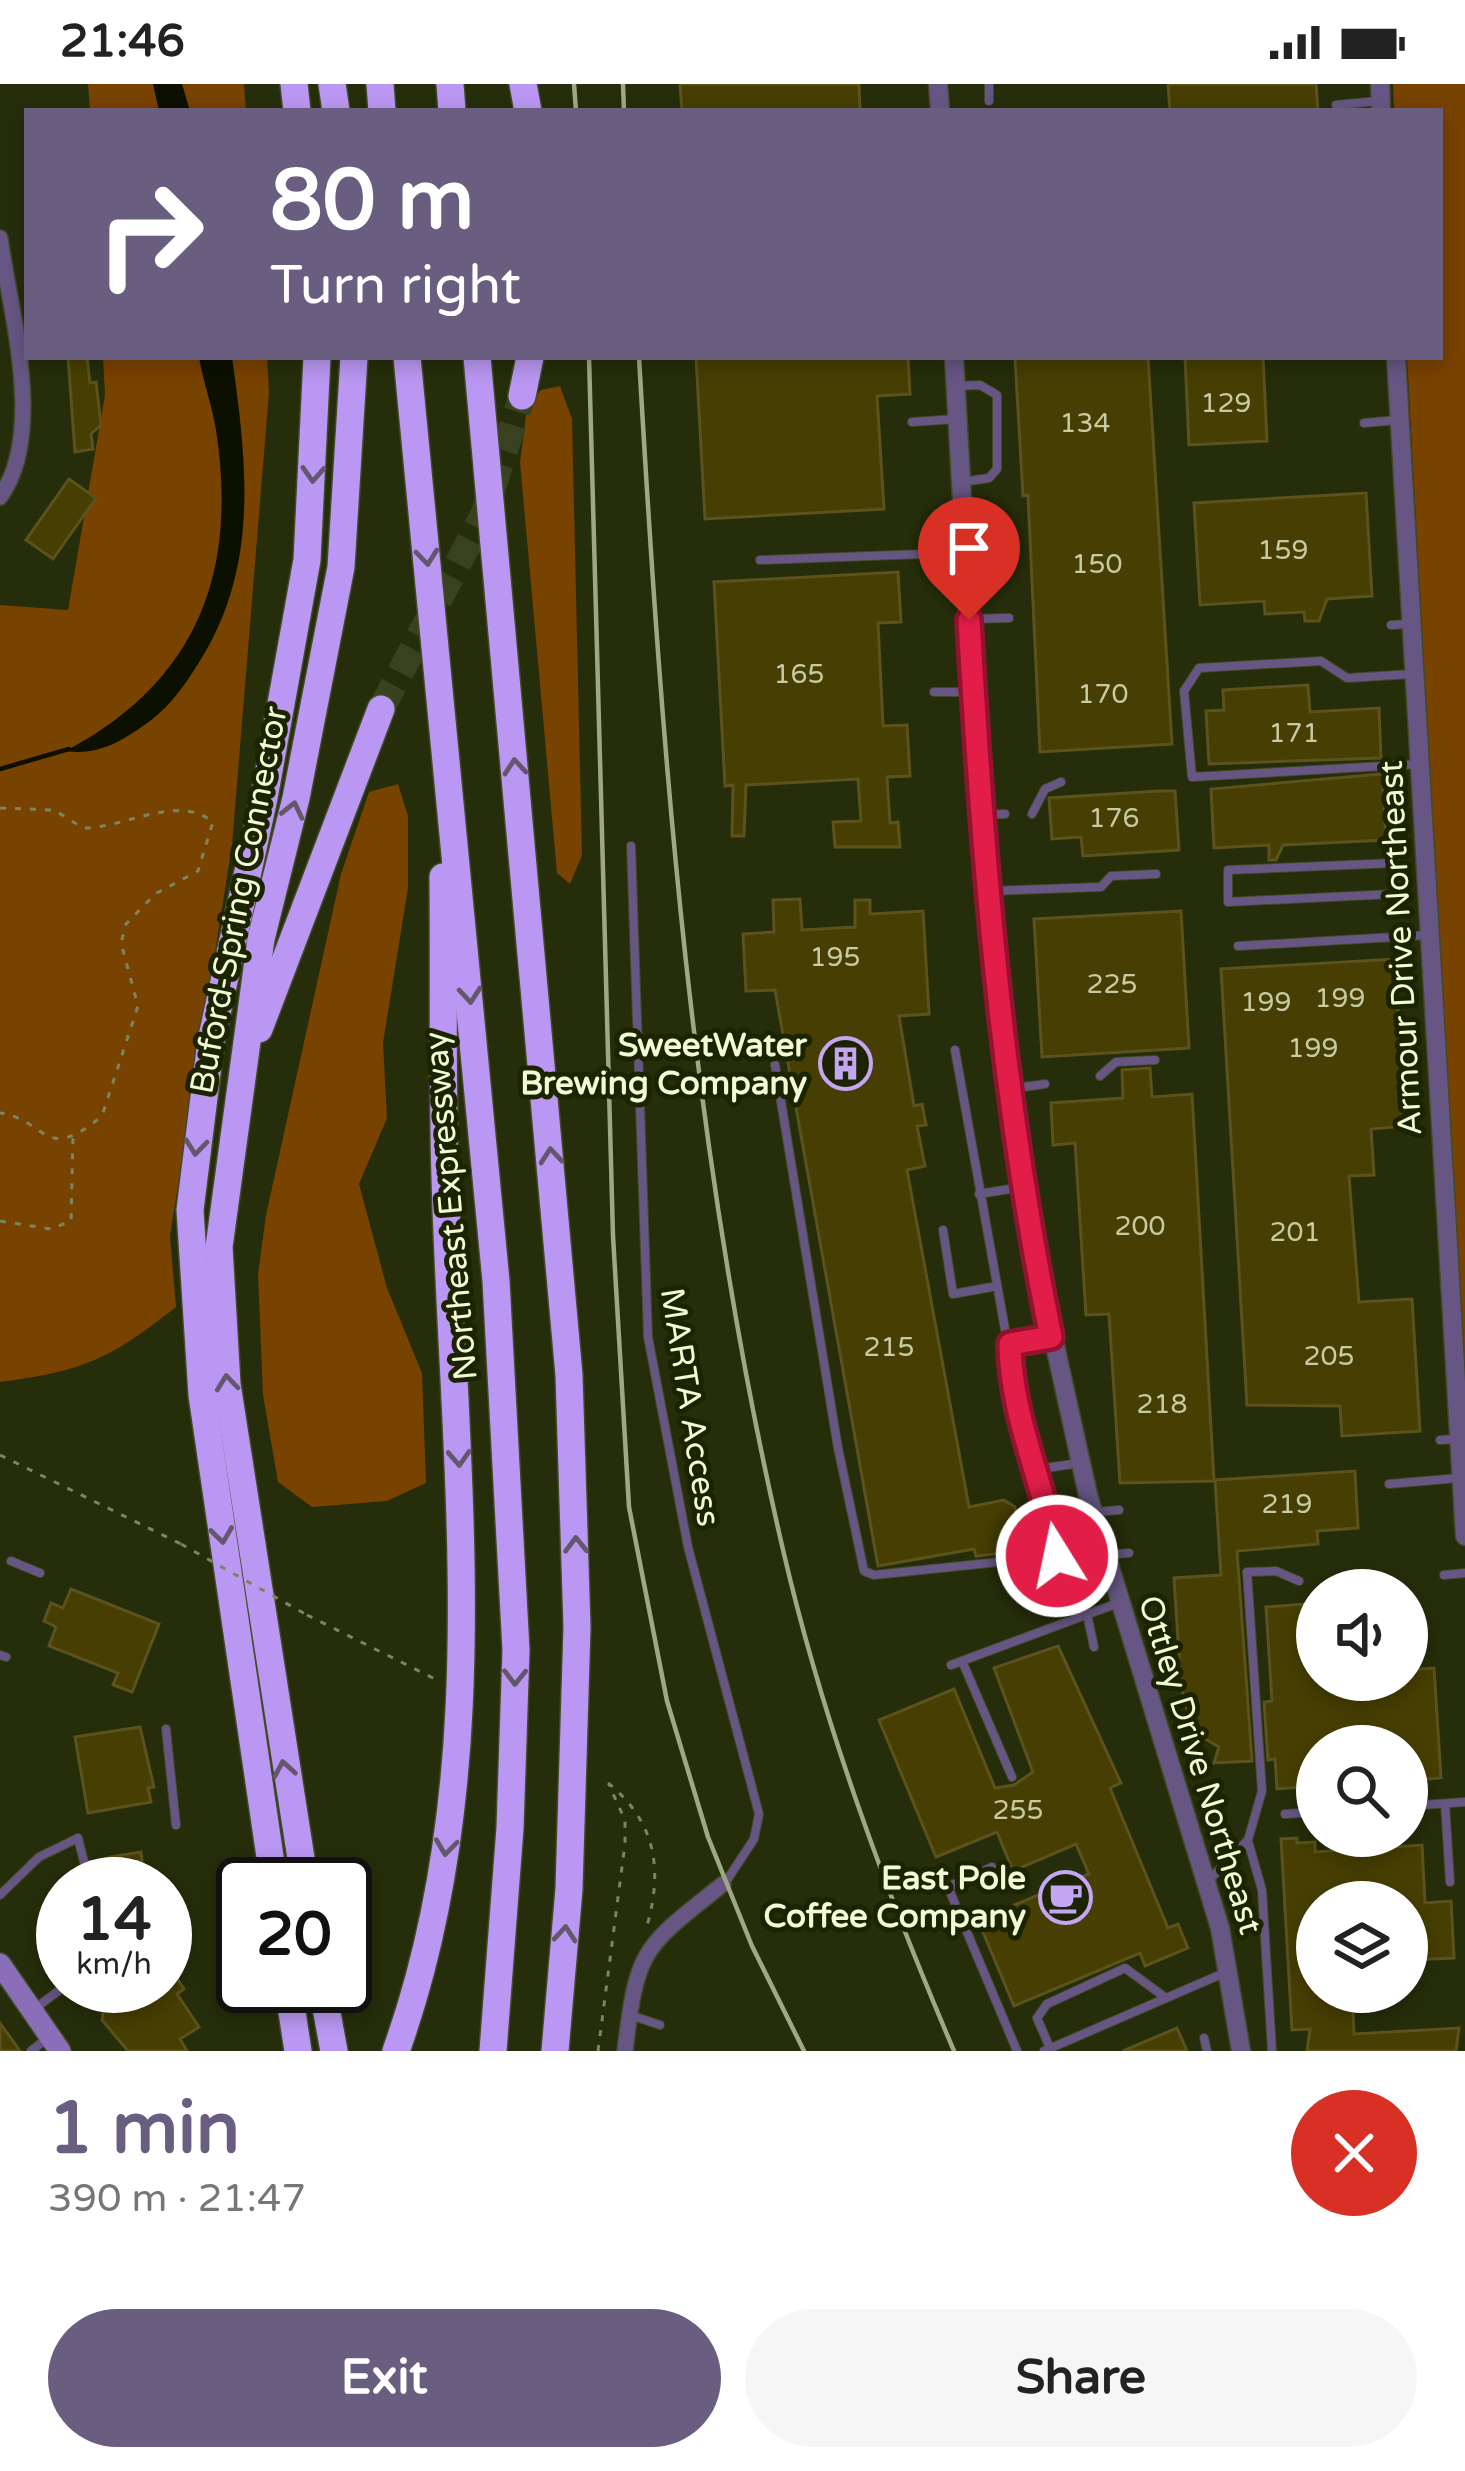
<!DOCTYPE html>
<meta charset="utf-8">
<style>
:root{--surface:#fff;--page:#f6f6f6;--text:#222;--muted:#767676;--accent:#6a5e80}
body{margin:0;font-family:"Varela Round",sans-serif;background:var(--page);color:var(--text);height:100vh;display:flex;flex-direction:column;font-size:45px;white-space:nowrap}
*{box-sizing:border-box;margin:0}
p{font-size:39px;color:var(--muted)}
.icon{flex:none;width:66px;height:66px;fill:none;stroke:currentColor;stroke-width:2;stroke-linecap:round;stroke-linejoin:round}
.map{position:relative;height:1967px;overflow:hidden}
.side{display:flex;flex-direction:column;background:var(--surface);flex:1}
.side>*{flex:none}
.top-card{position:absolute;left:24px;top:24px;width:1419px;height:252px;border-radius:0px;box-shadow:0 6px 18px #0003;background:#6a5e80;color:#fff;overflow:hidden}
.buttons{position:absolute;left:1296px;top:1485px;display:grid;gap:24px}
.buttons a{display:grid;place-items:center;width:132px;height:132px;border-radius:50%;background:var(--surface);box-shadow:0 6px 18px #0003;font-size:60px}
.speed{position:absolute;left:36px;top:1773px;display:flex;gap:24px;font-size:60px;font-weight:700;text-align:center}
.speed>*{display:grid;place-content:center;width:156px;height:156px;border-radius:50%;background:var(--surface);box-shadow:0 6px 18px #0003;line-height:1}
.speed small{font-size:30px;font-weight:400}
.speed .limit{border:6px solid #111;border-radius:18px;background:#fff;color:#111}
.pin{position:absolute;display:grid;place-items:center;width:102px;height:102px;color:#fff;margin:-123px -51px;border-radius:50% 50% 50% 0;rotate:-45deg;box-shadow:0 0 12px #0007}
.pin .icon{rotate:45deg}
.me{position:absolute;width:132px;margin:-66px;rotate:350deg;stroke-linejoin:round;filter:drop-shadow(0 0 9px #0008)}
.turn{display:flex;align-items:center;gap:42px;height:252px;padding:0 48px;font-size:54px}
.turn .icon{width:156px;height:156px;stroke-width:2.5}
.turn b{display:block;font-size:84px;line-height:102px}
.round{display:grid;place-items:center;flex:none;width:126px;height:126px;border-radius:63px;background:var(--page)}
.head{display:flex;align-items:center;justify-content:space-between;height:204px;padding:0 48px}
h1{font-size:72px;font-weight:800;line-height:90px;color:var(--accent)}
.cta{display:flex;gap:24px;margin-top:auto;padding:24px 48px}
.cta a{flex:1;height:138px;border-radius:72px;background:var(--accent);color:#fff;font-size:48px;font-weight:800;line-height:138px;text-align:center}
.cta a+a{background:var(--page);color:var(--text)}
.status{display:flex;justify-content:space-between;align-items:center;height:84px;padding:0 60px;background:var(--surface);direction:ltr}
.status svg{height:33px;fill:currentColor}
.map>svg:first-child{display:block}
.green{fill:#784201}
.water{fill:#0b1000}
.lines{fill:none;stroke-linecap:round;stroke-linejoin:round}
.stream{stroke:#0b1000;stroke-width:4.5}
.building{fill:#463e02;stroke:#5b521c;stroke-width:3}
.motorway-tunnel{stroke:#39421e;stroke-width:27;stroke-dasharray:27 14;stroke-linecap:butt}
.service-casing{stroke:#414a27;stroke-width:10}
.minor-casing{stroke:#414a27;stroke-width:18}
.tertiary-casing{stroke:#414a27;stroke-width:21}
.secondary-casing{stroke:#414a27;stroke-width:24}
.motorway-casing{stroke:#414a27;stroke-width:30}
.path{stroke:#7c8562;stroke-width:3;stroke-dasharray:6 9;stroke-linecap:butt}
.service{stroke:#675684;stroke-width:8}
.minor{stroke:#675684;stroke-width:15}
.tertiary{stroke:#675684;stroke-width:18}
.secondary{stroke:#8a6eb7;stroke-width:21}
.motorway{stroke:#ba97f2;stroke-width:27}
.rail{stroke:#9fa885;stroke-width:4.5}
.path-bridge{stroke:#7c8562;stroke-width:3;stroke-dasharray:6 9;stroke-linecap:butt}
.oneway{stroke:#63576d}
.route-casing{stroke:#92132f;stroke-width:30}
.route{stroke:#e11d48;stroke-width:21}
.labels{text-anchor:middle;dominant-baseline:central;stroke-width:10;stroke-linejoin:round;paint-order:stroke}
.number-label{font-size:27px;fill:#c6cba2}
.street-label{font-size:33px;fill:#f0fad7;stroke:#1c2301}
.poi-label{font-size:33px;font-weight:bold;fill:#f0fad7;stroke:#1c2301;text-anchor:end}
</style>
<div class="status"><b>21:46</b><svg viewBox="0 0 49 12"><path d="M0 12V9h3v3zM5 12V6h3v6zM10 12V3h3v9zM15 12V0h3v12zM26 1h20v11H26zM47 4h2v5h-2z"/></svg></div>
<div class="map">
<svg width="1465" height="1967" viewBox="0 0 1465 1967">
<rect width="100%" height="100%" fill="#252d0a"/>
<!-- green -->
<g class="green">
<path d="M 88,0 L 244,0 L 246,27 L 90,27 Z"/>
<path d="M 1393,0 L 1465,0 L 1465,1332 L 1407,273 L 1440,273 L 1440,27 L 1394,27 Z"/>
<path d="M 103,273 L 267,273 L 269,308 L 232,761 L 170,1152 L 176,1223 C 110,1275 84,1287 0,1298 L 0,521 L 68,526 L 105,311 Z"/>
<path d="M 560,302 L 572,335 L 582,771 L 570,800 L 557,789 L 520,378 L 527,324 L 541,306 Z"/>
<path d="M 398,700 L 408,732 L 408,804 L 383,959 L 387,1034 L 359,1100 L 387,1204 L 422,1289 L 426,1399 L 387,1417 L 312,1423 L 278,1398 L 263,1311 L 258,1190 L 266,1131 L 341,790 L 369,708 Z"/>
</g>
<!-- water -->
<g class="water">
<path d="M 153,0 L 182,0 L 190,27 L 159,27 Z"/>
<path d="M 199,273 L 232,273 C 247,380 260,484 198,580 C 185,601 170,622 150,637 C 124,656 99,672 66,667 C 197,597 238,490 216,346 C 212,321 203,297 199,273 Z"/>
</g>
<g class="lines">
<!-- stream -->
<path class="stream" d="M 0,685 L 69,665"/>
</g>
<!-- building -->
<g class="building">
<path d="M 680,0 L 859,0 L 860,27 L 682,27 Z"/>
<path d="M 1168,0 L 1316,0 L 1318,27 L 1170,27 Z"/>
<path d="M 68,273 L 87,273 L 90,299 L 96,298 L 101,341 L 91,350 L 93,365 L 75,368 Z"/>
<path d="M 696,273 L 908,273 L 910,310 L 877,312 L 884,425 L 705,435 Z"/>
<path d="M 1148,273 L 1172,660 L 1040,668 L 1028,411 L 1023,412 L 1015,274 Z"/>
<path d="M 1185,273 L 1263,273 L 1267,357 L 1189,361 Z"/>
<path d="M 69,395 L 96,414 L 53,475 L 26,456 Z"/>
<path d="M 1366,409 L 1372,512 L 1327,515 L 1319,537 L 1305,537 L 1304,528 L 1265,530 L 1264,517 L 1200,521 L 1194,419 Z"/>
<path d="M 898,488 L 901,538 L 878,539 L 883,642 L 907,641 L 910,692 L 887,693 L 890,739 L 898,738 L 900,763 L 835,763 L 833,738 L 861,737 L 858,695 L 746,701 L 744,752 L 732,752 L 733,701 L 725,702 L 714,498 Z"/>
<path d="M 1308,601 L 1310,628 L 1379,624 L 1381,674 L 1209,680 L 1206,627 L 1224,626 L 1223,606 Z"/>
<path d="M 1382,690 L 1386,756 L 1283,761 L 1276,776 L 1269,776 L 1269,761 L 1214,764 L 1211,705 Z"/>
<path d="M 1159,707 L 1175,707 L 1179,766 L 1083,772 L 1081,753 L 1052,755 L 1049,714 Z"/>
<path d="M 800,815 L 802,846 L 855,843 L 855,816 L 870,816 L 870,830 L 923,827 L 929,930 L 899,932 L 914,1022 L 922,1020 L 926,1041 L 917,1042 L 925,1082 L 907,1086 L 969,1423 L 1004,1416 L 1015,1423 L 1021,1456 L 1012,1468 L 976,1472 L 974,1465 L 878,1482 L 775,906 L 746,907 L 743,850 L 774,848 L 773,816 Z"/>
<path d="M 1181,827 L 1189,964 L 1042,973 L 1034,835 Z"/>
<path d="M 1395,875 L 1405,1042 L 1371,1045 L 1374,1091 L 1349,1092 L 1359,1218 L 1412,1215 L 1420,1347 L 1342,1352 L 1340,1322 L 1247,1321 L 1221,885 Z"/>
<path d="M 1150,984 L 1152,1013 L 1192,1010 L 1214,1397 L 1120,1399 L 1109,1230 L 1086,1231 L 1075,1059 L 1053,1061 L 1051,1019 L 1123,1014 L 1122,986 Z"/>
<path d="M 1355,1387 L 1358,1444 L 1317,1447 L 1318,1460 L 1237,1467 L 1252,1677 L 1214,1679 L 1219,1663 L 1193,1648 L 1181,1602 L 1174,1494 L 1221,1491 L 1215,1396 Z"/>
<path d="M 71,1505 L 159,1540 L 132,1608 L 113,1601 L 118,1589 L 49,1562 L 56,1543 L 44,1537 L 51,1519 L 63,1524 Z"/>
<path d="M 1317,1519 L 1317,1596 L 1407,1596 L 1407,1586 L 1434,1584 L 1441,1694 L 1407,1697 L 1407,1662 L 1317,1662 L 1317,1702 L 1277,1705 L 1275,1675 L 1268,1676 L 1264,1618 L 1272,1617 L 1266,1523 Z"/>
<path d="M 1058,1562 L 1121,1699 L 1110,1704 L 1168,1844 L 1178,1840 L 1188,1864 L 1145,1882 L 1140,1869 L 1014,1922 L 978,1836 L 1089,1790 L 1076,1760 L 1013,1787 L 997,1748 L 936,1773 L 879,1636 L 954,1605 L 995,1704 L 1014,1701 L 1033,1688 L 994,1584 Z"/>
<path d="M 140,1643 L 154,1703 L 148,1704 L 151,1718 L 88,1729 L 75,1653 Z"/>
<path d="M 1297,1754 L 1297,1759 L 1315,1758 L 1315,1768 L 1422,1761 L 1425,1819 L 1451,1817 L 1454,1874 L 1407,1876 L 1407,1818 L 1317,1818 L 1317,1908 L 1352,1908 L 1354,1950 L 1459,1944 L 1456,1967 L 1307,1967 L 1310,1945 L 1292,1946 L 1281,1755 Z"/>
<path d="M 141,1768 L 143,1787 L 153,1786 L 155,1800 L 108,1800 L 110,1773 Z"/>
<path d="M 165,1876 L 184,1905 L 177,1910 L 199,1943 L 180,1955 L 187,1967 L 128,1967 L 102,1936 L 103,1928 L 132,1909 L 127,1902 L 165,1902 Z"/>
<path d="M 0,1939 L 20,1967 L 0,1967 Z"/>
<path d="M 1177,1944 L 1187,1967 L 1123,1967 Z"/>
</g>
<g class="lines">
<!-- motorway-tunnel -->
<path class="motorway-tunnel" d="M 381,625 L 484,430 L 522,312"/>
<defs>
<g id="service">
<path d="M 989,0 L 989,17"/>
<path d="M 1336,21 L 1379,17"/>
<path d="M 955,302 L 980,301 L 997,311 L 997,385 L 989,394 L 962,398"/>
<path d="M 912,338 L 956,335"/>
<path d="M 1364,339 L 1398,336"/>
<path d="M 760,476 L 1004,467"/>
<path d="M 970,535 L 1009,534"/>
<path d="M 1391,541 L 1410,540"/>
<path d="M 1413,590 L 1347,594 L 1321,577 L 1199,584 L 1184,607 L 1192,693 L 1419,680"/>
<path d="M 934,608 L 971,608"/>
<path d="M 1032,730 L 1045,705 L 1061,698"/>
<path d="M 981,731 L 1005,730"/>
<path d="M 631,762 L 648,1253 L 688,1463 L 759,1730 L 754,1755 L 725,1799"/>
<path d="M 1395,779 L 1400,792 L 1393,810 L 1228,818 L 1228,786 Z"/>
<path d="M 988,807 L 1101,803 L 1111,792 L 1156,790"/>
<path d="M 1238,862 L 1429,851"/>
<path d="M 775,981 L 838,1364 L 864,1487 L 874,1491 L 1057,1472 L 1047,1414 L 1037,1401 L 1027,1368 L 955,966"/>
<path d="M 1100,992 L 1116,978 L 1155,976"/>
<path d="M 1010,1005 L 1045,1000"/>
<path d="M 979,1110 L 1022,1103"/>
<path d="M 943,1146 L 953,1210 L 997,1202"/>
<path d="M 1010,1260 L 1050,1253"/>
<path d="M 1440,1356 L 1458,1355"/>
<path d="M 1033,1386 L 1079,1379"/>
<path d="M 1389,1400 L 1459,1394"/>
<path d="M 1097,1428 L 1119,1426"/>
<path d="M 1106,1471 L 1129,1469"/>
<path d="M 11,1477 L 40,1489"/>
<path d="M 1444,1491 L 1465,1489"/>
<path d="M 1087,1530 L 1094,1563"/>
<path d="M 0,1571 L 6,1573"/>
<path d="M 962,1577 L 1012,1693"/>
<path d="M 951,1581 L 1118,1519"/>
<path d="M 166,1645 L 176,1741"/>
<path d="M 1445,1720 L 1450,1798"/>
<path d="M 1407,1722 L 1465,1718"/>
<path d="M 1285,1730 L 1317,1728"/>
<path d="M 1248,1757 L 1262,1806 L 1272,1967"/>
<path d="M 992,1783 L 948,1803 L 1017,1967"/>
<path d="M 1208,1797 L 1248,1756 L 1262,1707 L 1247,1488 L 1276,1487 L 1299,1497"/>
<path d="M 0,1811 L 39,1773 L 78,1754 L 88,1794"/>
<path d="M 52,1867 L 63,1892"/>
<path d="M 33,1926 L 65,1902"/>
<path d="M 630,1931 L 660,1941"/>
<path d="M 1204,1954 L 1207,1967"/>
<path d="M 1050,1964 L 1037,1934 L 1047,1920 L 1125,1884 L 1166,1914"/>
<path d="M 31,1967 L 49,1953"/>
<path d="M 1044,1967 L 1224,1889"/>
</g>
<g id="minor">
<path d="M 0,154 C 10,228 46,349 0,413"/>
<path d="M 625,1967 C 637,1863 643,1864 723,1800"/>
</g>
<g id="tertiary">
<path d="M 938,0 L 940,27"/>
<path d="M 1380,0 L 1381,27"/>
<path d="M 954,273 L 982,772 L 1029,1144 L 1088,1411 L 1220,1844 L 1241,1967"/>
<path d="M 1396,273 L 1465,1452"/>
</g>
<path id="secondary" d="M 0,1880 L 60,1967"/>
<g id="motorway">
<path d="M 294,0 L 297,27"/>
<path d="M 332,0 L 336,27"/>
<path d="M 380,0 L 382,27"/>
<path d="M 450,0 L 452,27"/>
<path d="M 523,0 L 528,27"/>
<path d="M 407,273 L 496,1197 L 516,1566 L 510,1744 L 493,1967"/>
<path d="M 477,273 L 569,1291 L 577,1543 L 569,1805 L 555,1967"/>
<path d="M 522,312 L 530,273"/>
<path d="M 259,945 L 381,625"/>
<path d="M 274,1800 L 202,1311 L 190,1126 L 211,957 L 264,714 L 307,476 L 317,273"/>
<path d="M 305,1800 L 227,1300 L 219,1163 L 261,855 L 296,714 L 341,483 L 354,273"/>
<path d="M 288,1902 L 298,1967"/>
<path d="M 322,1902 L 334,1967"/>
<path d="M 396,1967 C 497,1686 453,1385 445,1093 C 442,993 444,893 443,793"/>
</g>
</defs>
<!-- service casing -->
<use href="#service" class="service-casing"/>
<!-- minor casing -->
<use href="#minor" class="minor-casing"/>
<!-- tertiary casing -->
<use href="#tertiary" class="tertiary-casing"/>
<!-- secondary casing -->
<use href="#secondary" class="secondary-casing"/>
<!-- motorway casing -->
<use href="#motorway" class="motorway-casing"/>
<!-- path -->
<g class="path">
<path d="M 0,724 L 54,726 L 83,744 C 123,745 177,709 213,738 L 198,787 L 155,810 L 126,840 L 121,859 L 138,922 L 102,1032 C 43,1081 48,1036 0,1029"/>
<path d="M 0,1137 L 51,1145 L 71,1137 L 73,1053"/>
<path d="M 0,1371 L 181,1460"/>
<path d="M 307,1531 L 439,1597"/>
<path d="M 608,1699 C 656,1738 663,1785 647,1842"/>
<path d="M 598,1967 L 625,1760 L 625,1736 L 609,1701"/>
</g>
<!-- service -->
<use href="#service" class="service"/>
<!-- minor -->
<use href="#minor" class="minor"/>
<!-- tertiary -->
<use href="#tertiary" class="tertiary"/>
<!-- secondary -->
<use href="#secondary" class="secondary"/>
<!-- motorway -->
<use href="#motorway" class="motorway"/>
<!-- rail -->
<g class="rail">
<path d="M 574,0 L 576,27"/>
<path d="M 623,0 L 624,27"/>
<path d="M 589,273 L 613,1152 L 629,1423 L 667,1617 L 708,1753 L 752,1862 L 804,1967"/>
<path d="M 639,273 C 662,672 692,1079 784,1470 C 824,1641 885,1805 954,1967"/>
</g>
<!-- path-bridge -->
<path class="path-bridge" d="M 181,1460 L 307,1531"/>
</g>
<!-- one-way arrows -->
<defs><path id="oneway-chevron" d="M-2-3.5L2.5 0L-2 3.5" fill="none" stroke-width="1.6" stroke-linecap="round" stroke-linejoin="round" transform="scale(3)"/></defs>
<g class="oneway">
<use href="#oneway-chevron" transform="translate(313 390) rotate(93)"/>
<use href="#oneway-chevron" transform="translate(427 473) rotate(84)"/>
<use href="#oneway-chevron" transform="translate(515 683) rotate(-95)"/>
<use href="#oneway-chevron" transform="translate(293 726) rotate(-77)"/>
<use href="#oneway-chevron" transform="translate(470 911) rotate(85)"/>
<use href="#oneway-chevron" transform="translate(196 1063) rotate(96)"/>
<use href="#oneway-chevron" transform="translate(551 1072) rotate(-95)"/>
<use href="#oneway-chevron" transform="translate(227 1299) rotate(-96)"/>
<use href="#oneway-chevron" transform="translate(459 1374) rotate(87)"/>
<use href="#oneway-chevron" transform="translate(222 1451) rotate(82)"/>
<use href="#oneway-chevron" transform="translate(576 1461) rotate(-91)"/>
<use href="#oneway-chevron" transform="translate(515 1593) rotate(91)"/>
<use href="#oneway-chevron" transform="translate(284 1685) rotate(-100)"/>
<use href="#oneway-chevron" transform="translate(446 1763) rotate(97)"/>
<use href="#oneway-chevron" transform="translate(565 1850) rotate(-85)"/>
</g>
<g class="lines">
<defs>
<path id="route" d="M 969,536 C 983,777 1002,1016 1051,1253 L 1010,1260 C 1011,1335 1045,1401 1057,1472"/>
</defs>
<!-- route casing -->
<use href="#route" class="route-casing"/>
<!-- route -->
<use href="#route" class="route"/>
</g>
<!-- icons -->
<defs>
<symbol id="building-ring" viewBox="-11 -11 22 22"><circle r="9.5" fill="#1c2301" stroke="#c3a7f2" stroke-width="1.5"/><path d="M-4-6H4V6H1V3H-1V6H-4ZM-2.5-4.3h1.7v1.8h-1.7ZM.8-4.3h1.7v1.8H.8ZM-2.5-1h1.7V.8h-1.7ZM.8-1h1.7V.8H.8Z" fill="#c3a7f2"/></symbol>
<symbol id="cafe-ring" viewBox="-11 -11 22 22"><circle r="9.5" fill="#1c2301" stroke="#c3a7f2" stroke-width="1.5"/><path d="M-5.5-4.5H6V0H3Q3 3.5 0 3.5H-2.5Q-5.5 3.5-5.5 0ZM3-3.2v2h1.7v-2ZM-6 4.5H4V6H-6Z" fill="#c3a7f2"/></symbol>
</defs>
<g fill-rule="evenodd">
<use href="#building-ring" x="816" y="950" width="59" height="59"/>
<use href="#cafe-ring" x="1036" y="1784" width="59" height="59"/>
</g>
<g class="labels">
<!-- number labels -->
<g class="number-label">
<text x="1226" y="319">129</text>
<text x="1085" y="339">134</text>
<text x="1283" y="466">159</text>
<text x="1097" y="480">150</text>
<text x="799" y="590">165</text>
<text x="1103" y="610">170</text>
<text x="1294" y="649">171</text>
<text x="1114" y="734">176</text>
<text x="835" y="873">195</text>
<text x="1112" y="900">225</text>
<text x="1340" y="914">199</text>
<text x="1266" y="918">199</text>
<text x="1313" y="964">199</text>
<text x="1140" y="1142">200</text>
<text x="1295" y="1148">201</text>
<text x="889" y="1263">215</text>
<text x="1329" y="1272">205</text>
<text x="1162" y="1320">218</text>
<text x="1287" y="1420">219</text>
<text x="1018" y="1726">255</text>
</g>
<!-- street labels -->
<g class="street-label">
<text transform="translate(239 816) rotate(-79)">Buford-Spring Connector</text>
<text transform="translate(1401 864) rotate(-93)">Armour Drive Northeast</text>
<text transform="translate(451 1122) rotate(-95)">Northeast Expressway</text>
<text transform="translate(690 1323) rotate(81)">MARTA Access</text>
<text transform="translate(1200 1681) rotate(73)">Ottley Drive Northeast</text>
</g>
<!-- poi labels -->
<g class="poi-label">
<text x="807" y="961">SweetWater<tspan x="807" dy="38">Brewing Company</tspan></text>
<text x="1026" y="1794">East Pole<tspan x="1026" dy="38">Coffee Company</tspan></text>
</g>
</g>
</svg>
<div class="buttons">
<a><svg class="icon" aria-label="sound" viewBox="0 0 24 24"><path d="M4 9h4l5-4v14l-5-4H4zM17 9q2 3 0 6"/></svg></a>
<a><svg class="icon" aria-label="search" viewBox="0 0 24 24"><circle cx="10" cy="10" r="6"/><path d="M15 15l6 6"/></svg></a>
<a><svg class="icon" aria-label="layers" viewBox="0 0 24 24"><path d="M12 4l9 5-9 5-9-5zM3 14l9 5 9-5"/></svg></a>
</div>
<div class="speed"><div>14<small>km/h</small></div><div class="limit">20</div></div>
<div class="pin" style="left:969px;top:536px;background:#d93025"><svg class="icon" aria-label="arrive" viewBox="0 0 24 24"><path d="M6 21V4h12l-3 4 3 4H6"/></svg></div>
<svg class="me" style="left:1057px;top:1472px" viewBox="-20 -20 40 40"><circle r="17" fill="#e11d48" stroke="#fff" stroke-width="3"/><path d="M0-11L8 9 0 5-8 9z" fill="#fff"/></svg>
<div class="top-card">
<div class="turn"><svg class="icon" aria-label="right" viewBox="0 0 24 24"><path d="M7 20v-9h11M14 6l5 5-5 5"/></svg><div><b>80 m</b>Turn right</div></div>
</div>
</div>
<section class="side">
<div class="head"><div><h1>1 min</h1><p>390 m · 21:47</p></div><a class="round" style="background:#d93025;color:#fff"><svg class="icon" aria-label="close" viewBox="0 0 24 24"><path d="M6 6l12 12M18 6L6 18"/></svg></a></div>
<div class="cta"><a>Exit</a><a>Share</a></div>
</section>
